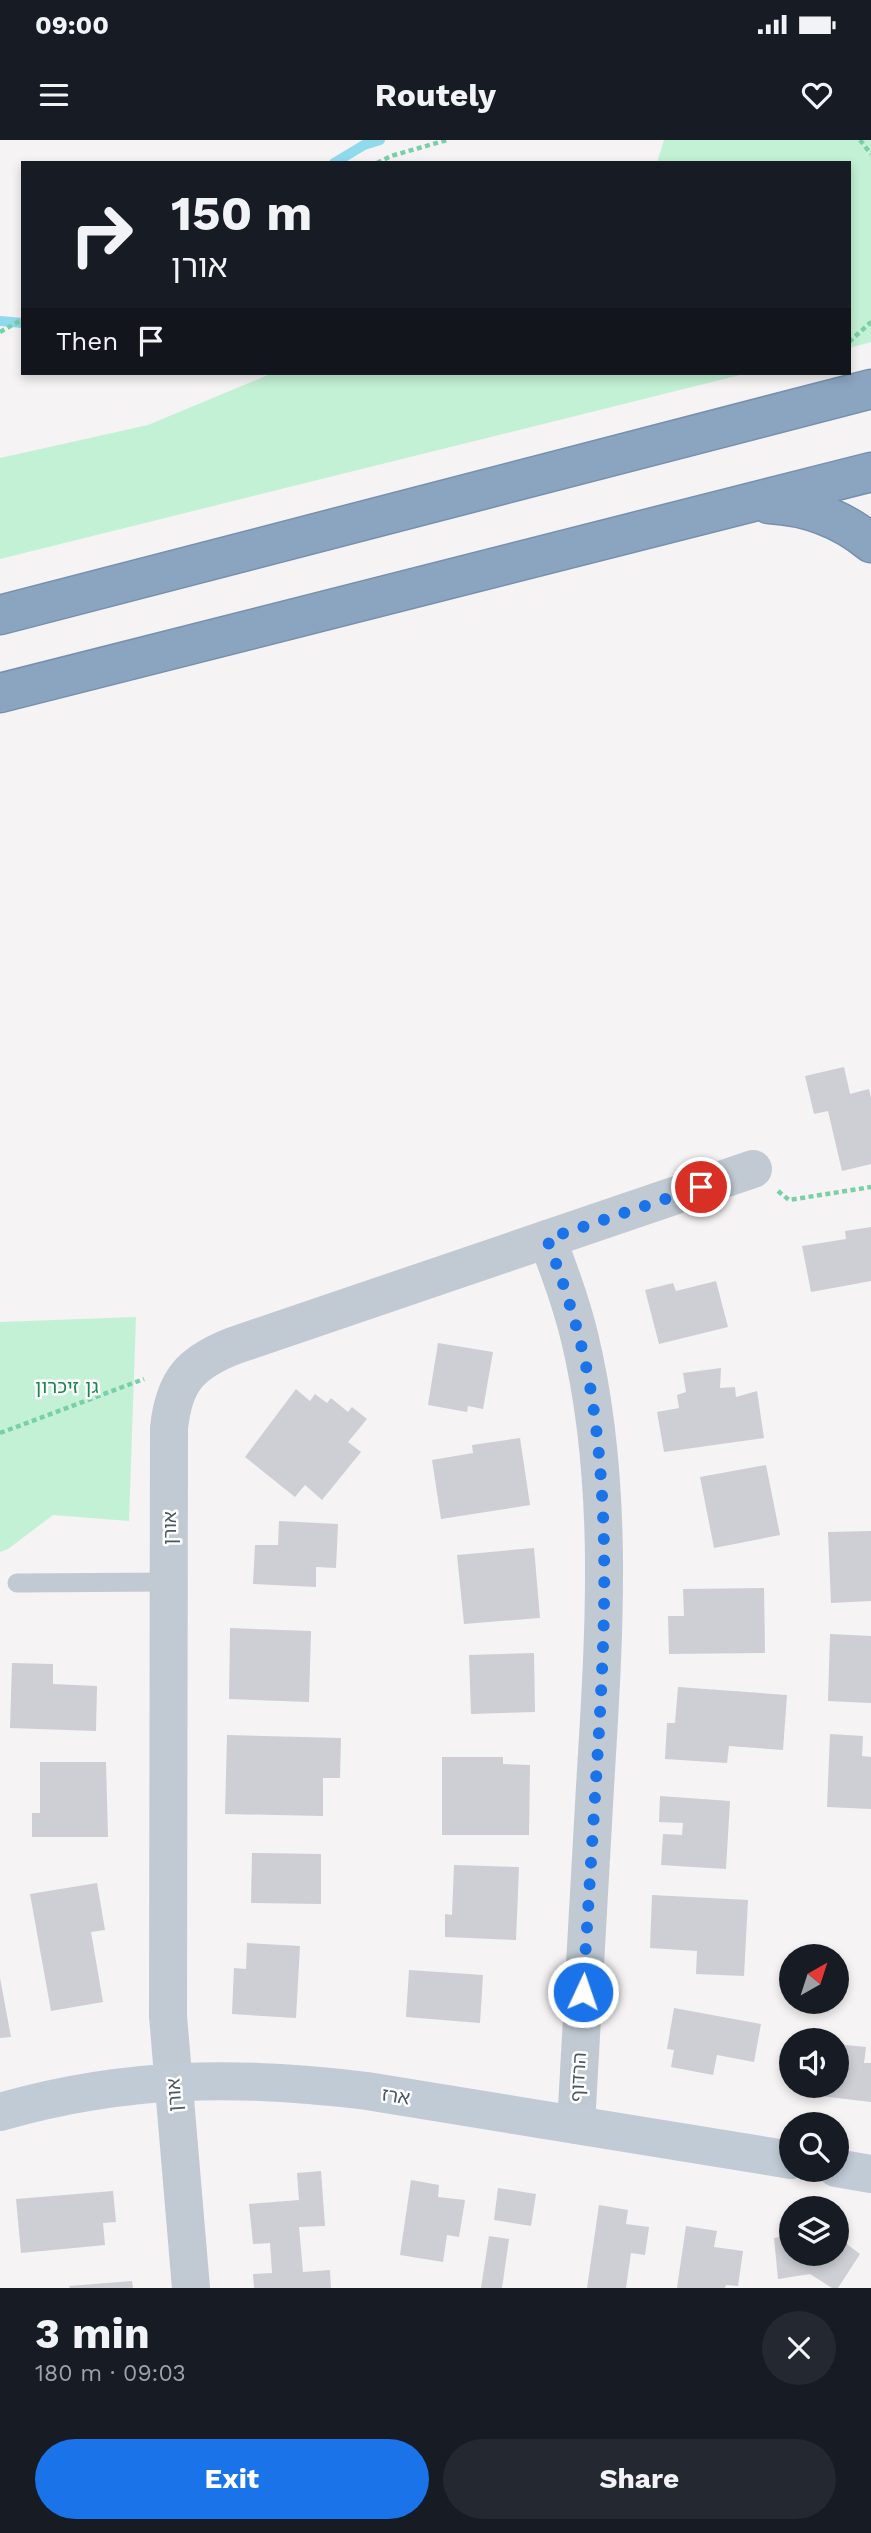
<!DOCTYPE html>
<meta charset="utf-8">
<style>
:root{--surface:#171b24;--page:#242831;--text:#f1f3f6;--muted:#9ea1a6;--accent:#1a73e8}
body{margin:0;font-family:"Work Sans","Noto Sans Hebrew",sans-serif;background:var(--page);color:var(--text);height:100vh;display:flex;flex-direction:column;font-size:26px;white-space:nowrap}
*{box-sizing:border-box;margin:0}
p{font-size:23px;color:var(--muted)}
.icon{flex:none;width:38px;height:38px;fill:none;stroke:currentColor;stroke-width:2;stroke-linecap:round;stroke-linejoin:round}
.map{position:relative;height:2148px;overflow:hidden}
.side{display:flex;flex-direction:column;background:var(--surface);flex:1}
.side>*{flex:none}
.top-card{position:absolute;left:21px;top:21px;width:830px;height:214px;border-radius:0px;box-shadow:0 4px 10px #0003;background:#171b24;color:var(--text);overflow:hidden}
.needle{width:46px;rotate:39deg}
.tools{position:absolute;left:779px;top:1804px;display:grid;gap:14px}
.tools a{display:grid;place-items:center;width:70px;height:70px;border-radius:50%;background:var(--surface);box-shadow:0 4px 10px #0003;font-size:35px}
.pin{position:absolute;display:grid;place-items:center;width:60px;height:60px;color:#fff;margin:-30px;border:4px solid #fff;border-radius:50%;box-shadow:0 2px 7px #0007}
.me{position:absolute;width:77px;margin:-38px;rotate:3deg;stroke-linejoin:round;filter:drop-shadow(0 0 5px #0008)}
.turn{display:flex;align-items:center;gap:24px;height:147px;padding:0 35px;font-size:32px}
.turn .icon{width:91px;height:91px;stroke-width:2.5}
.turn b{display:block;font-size:49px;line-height:60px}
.then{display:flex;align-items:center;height:66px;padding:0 35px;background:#0003;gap:14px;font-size:26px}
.round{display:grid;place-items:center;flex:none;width:74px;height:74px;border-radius:37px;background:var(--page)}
.overview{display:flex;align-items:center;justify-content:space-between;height:119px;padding:0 35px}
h1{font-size:42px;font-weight:700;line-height:52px}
.primary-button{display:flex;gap:14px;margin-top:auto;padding:14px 35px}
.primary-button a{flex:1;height:80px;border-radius:42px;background:var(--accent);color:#fff;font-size:28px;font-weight:700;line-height:80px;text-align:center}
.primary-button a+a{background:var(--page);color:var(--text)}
.status{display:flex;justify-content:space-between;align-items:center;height:49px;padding:0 35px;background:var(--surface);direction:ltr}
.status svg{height:19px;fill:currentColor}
header{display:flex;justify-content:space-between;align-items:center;height:91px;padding:0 35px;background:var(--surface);font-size:32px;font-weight:700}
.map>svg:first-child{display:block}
.green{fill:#c3f1d5}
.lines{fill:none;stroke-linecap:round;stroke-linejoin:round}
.stream{stroke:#90daee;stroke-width:10}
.building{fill:#cdcfd5}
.highway-casing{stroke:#7690ad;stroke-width:41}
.path{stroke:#7ad0a6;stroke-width:4.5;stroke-dasharray:5 3.5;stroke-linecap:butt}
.lane{stroke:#c1cad2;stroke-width:19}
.street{stroke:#c1cad2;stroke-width:38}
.secondary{stroke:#c1cbd6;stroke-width:38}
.highway{stroke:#8ba5c1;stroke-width:38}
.route{stroke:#1a73e8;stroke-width:12;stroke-dasharray:0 21.6}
.labels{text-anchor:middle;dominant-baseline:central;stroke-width:5;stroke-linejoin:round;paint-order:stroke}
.park-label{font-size:19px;fill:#17864f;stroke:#fff}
.street-label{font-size:19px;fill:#4a5661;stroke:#fff}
</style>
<div class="status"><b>09:00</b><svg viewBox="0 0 49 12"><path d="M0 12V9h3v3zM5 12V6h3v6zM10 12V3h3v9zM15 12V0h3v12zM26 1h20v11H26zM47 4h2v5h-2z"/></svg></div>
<header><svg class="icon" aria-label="menu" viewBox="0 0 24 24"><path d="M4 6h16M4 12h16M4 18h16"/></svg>Routely<svg class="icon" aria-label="heart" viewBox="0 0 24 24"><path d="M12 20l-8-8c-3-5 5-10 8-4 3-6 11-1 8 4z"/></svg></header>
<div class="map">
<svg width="871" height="2148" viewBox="0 0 871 2148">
<rect width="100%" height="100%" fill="#f5f3f3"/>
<!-- green -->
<g class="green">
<path d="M 664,0 L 871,0 L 871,202 L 849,208 L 849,23 L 657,23 Z"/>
<path d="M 273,233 L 748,233 L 0,419 L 0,318 L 148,285 Z"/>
<path d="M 136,1177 L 129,1381 L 53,1375 L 8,1409 L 0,1412 L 0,1182 Z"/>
</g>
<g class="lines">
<!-- stream -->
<g class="stream">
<path d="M 334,23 L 364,5 L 380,0"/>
<path d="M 0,181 L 23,183"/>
</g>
</g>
<!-- building -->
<g class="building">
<path d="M 844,927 L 850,954 L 869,949 L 871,958 L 871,1024 L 842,1031 L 828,971 L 814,974 L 805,936 Z"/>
<path d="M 871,1087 L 871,1141 L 811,1152 L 802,1106 L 846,1099 L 845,1091 Z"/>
<path d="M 716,1141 L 728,1187 L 659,1204 L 645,1150 L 673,1143 L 676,1151 Z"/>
<path d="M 438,1203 L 493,1212 L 483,1269 L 468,1266 L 467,1272 L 428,1265 Z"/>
<path d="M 721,1228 L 720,1248 L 735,1247 L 736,1257 L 757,1251 L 764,1298 L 664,1312 L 657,1272 L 679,1268 L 677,1255 L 686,1252 L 683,1233 Z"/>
<path d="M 296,1249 L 310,1261 L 315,1254 L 327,1263 L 331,1258 L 348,1272 L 352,1267 L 367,1279 L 348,1302 L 361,1312 L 322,1360 L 305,1345 L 295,1357 L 245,1317 Z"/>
<path d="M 520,1298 L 530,1365 L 441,1379 L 432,1320 L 473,1313 L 472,1305 Z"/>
<path d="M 766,1325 L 780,1395 L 714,1408 L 700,1337 Z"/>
<path d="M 279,1381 L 338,1384 L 336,1428 L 316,1427 L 316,1447 L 253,1444 L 255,1405 L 278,1405 Z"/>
<path d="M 871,1391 L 871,1461 L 831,1463 L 828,1392 Z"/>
<path d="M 534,1408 L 540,1478 L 464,1484 L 457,1415 Z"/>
<path d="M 764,1448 L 765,1513 L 669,1514 L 668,1476 L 684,1476 L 683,1449 Z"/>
<path d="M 230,1488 L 311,1491 L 309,1562 L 229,1559 Z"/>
<path d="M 830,1494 L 871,1496 L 871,1563 L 828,1561 Z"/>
<path d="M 534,1513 L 535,1572 L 471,1574 L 469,1515 Z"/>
<path d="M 12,1523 L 53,1524 L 53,1544 L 97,1546 L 96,1591 L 10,1588 Z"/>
<path d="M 678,1547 L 787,1555 L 783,1610 L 729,1606 L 727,1623 L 665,1619 L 667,1583 L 675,1583 Z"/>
<path d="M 830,1594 L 863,1596 L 862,1616 L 871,1617 L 871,1669 L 827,1667 Z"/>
<path d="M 227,1595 L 341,1598 L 340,1638 L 323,1638 L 323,1676 L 225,1674 Z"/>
<path d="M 442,1617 L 503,1617 L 503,1624 L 530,1625 L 529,1695 L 442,1695 Z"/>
<path d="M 40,1622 L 106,1622 L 108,1697 L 32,1697 L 32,1673 L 40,1673 Z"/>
<path d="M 660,1656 L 730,1661 L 726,1729 L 661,1725 L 663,1694 L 682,1695 L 683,1683 L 659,1682 Z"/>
<path d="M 252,1713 L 321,1714 L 321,1764 L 251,1763 Z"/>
<path d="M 454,1725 L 519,1727 L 516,1800 L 445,1797 L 445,1774 L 452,1775 Z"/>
<path d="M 97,1743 L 105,1790 L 91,1792 L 103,1862 L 51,1871 L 30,1754 Z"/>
<path d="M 652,1755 L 748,1760 L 744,1836 L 696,1834 L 697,1811 L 650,1808 Z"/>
<path d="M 247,1803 L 300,1806 L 296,1878 L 232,1874 L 234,1828 L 246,1829 Z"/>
<path d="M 409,1830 L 483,1835 L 480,1883 L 406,1877 Z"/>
<path d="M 0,1838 L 11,1897 L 0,1898 Z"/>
<path d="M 674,1868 L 761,1884 L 754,1922 L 717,1915 L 713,1935 L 671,1927 L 674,1910 L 667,1909 Z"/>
<path d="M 836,1904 L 866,1907 L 864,1923 L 871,1923 L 871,1962 L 820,1956 L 821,1946 L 836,1946 Z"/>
<path d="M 321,2031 L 325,2086 L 299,2087 L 303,2132 L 330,2130 L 331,2148 L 254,2148 L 253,2134 L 272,2133 L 270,2103 L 253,2104 L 249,2064 L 299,2060 L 297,2033 Z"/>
<path d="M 411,2040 L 439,2045 L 438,2057 L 465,2060 L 459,2097 L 447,2095 L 443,2122 L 400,2115 Z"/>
<path d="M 498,2048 L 536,2054 L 531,2086 L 494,2080 Z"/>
<path d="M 113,2051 L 116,2082 L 103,2083 L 105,2105 L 21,2113 L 16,2059 Z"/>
<path d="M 599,2065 L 628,2070 L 626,2084 L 649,2087 L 645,2115 L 631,2113 L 626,2148 L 587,2148 Z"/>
<path d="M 686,2086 L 717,2091 L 714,2107 L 743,2111 L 738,2146 L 726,2145 L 725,2148 L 677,2148 Z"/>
<path d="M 791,2095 L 791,2114 L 836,2114 L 836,2096 L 860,2114 L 838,2148 L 832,2148 L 810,2134 L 778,2139 L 774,2098 Z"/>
<path d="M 489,2096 L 509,2099 L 502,2148 L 481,2148 Z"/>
<path d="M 132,2141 L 133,2148 L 70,2148 L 69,2146 Z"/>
</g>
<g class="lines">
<defs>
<g id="highway">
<path d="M 769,364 C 807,366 841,378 871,403"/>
<path d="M 0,475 L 871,249"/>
<path d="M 0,553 L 871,332"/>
</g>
</defs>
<!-- highway casing -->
<use href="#highway" class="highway-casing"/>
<!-- path -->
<g class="path">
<path d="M 860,0 L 871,14"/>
<path d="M 377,23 L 391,16 L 447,0"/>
<path d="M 0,192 L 23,179"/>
<path d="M 849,202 L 871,182"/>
<path d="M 778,1051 L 789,1060 L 871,1047"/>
<path d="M 0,1293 L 144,1239"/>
</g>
<!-- lane -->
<path class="lane" d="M 17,1443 L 169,1442"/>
<!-- street -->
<g class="street">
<path d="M 547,1099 C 560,1132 572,1165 580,1199 C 615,1346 604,1498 595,1647 C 589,1760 582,1872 576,1985"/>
<path d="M 191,2148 L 168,1876 L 169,1288 C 174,1241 190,1223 233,1206 L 753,1029"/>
</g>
<!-- secondary -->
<g class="secondary">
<path d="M 0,1972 C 125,1936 238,1935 367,1951 L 791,2020"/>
<path d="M 836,2028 L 871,2034"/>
</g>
<!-- highway -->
<use href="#highway" class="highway"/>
</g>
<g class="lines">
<!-- route -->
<path class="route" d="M 583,1852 C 588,1771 593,1689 598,1608 C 605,1490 610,1370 591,1252 C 582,1199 566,1149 547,1099 L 701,1047"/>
</g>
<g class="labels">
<!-- park labels -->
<g class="park-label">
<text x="67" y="1246">גן זיכרון</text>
</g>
<!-- street labels -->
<g class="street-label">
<text transform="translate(169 1388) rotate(-90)">אורן</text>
<text transform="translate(578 1937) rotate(-87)">הרדוף</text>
<text transform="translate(174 1955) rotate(-94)">אורן</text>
<text transform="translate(396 1956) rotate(9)">ארז</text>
</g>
</g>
</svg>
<div class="tools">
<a><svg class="needle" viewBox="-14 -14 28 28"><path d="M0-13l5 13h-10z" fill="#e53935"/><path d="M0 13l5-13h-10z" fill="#9ea1a6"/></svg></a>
<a><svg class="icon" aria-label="sound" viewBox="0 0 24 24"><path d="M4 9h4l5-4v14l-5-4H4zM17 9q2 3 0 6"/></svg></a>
<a><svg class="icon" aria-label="search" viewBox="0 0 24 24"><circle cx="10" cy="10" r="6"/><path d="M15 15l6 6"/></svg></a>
<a><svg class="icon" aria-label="layers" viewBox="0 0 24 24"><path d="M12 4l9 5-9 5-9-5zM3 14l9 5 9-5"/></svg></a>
</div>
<div class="pin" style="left:701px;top:1047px;background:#d93025"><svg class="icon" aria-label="arrive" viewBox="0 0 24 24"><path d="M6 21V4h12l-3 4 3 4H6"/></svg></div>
<svg class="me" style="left:583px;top:1852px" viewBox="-20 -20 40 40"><circle r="17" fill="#1a73e8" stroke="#fff" stroke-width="3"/><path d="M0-11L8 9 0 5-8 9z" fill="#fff"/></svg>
<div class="top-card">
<div class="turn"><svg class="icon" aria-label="right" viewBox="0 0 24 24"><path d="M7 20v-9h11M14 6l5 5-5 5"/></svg><div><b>150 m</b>אורן</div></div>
<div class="then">Then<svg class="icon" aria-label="arrive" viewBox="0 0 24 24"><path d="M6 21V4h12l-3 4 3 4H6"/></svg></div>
</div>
</div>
<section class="side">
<div class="overview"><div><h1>3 min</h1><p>180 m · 09:03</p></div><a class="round"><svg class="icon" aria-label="close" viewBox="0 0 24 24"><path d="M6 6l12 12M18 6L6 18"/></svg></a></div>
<div class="primary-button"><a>Exit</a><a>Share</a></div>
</section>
